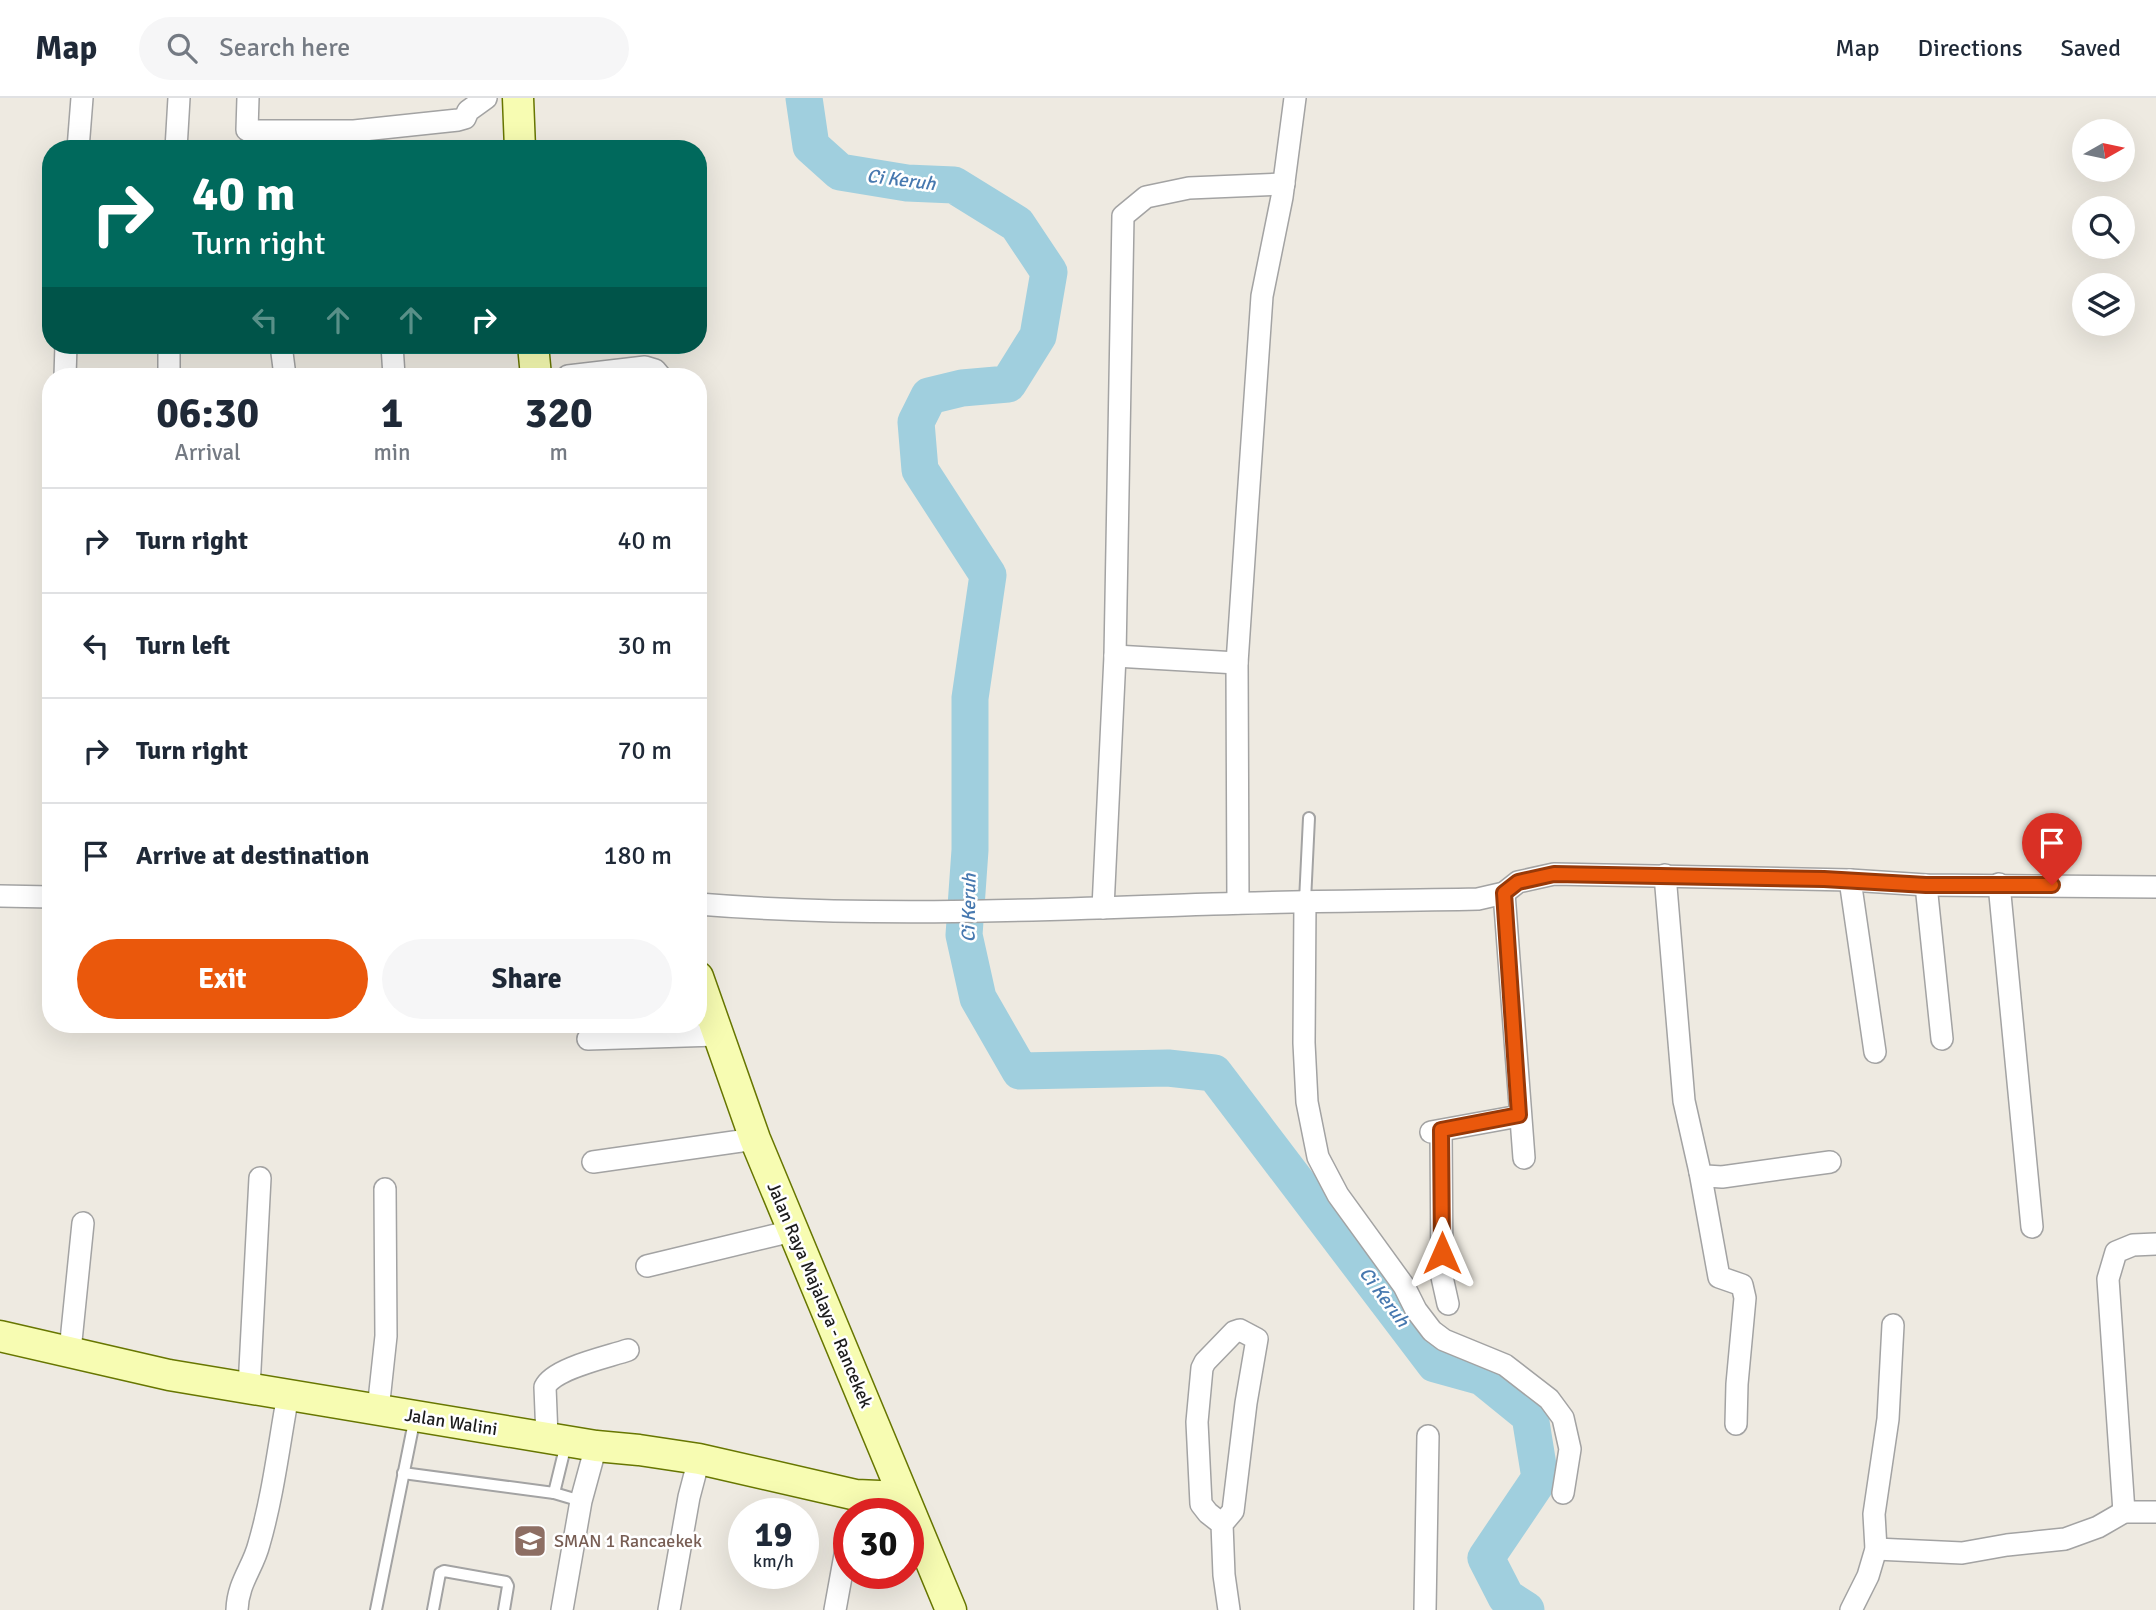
<!DOCTYPE html>
<style>
:root{--surface:#fff;--page:#f6f6f7;--text:#1f2937;--muted:#747a83;--line:#e0e1e3;--accent:#ea580c}
body{margin:0;font-family:Signika,sans-serif;background:var(--page);color:var(--text);height:100vh;display:flex;flex-direction:column;font-size:26px;white-space:nowrap}
*{box-sizing:border-box;margin:0}
p{font-size:23px;color:var(--muted)}
.icon{flex:none;width:38px;height:38px;fill:none;stroke:currentColor;stroke-width:2;stroke-linecap:round;stroke-linejoin:round}
.map{position:relative;flex:1;overflow:hidden}
.sheet{position:absolute;left:42px;top:270px;width:665px;height:665px;display:flex;flex-direction:column;background:var(--surface);border-radius:28px;box-shadow:0 7px 28px #0002}
.sheet>*{flex:none}
.hud{position:absolute;left:42px;top:42px;width:665px;height:214px;border-radius:28px;box-shadow:0 7px 28px #0002;background:#00695c;color:#fff;overflow:hidden}
.needle{width:46px;rotate:81deg}
.controls{position:absolute;left:2072px;top:21px;display:grid;gap:14px}
.controls a{display:grid;place-items:center;width:63px;height:63px;border-radius:50%;background:var(--surface);box-shadow:0 7px 28px #0002;font-size:35px}
.speed{position:absolute;left:728px;top:1400px;display:flex;gap:14px;font-size:35px;font-weight:700;text-align:center}
.speed>*{display:grid;place-content:center;width:91px;height:91px;border-radius:50%;background:var(--surface);box-shadow:0 7px 28px #0002;line-height:1}
.speed small{font-size:18px;font-weight:400}
.speed .limit{border:10px solid #d22;background:#fff;color:#111}
.pin{position:absolute;display:grid;place-items:center;width:60px;height:60px;color:#fff;margin:-72px -30px;border-radius:50% 50% 50% 0;rotate:-45deg;box-shadow:0 0 7px #0007}
.pin .icon{rotate:45deg}
.me{position:absolute;width:77px;margin:-38px;rotate:0deg;stroke-linejoin:round;filter:drop-shadow(0 0 5px #0008)}
.turn{display:flex;align-items:center;gap:24px;height:147px;padding:0 35px;font-size:32px}
.turn .icon{width:91px;height:91px;stroke-width:2.5}
.turn b{display:block;font-size:49px;line-height:60px}
.lanes{display:flex;align-items:center;height:66px;padding:0 35px;background:#0003;justify-content:center;gap:35px;direction:ltr}
.lanes .off{opacity:.35}
.eta{display:flex;justify-content:space-evenly;align-items:center;height:119px;text-align:center}
.eta b{font-size:42px;font-weight:700;line-height:49px}
.button{display:flex;gap:14px;margin-top:auto;padding:14px 35px}
.button a{flex:1;height:80px;border-radius:42px;background:var(--accent);color:#fff;font-size:28px;font-weight:700;line-height:80px;text-align:center}
.button a+a{background:var(--page);color:var(--text)}
ul{padding:0;list-style:none}
li{display:flex;align-items:center;gap:21px;height:105px;padding:0 35px;border-top:2px solid var(--line)}
li div{flex:1}
li b{display:block;font-size:26px}
li em{font-style:normal}
header{display:flex;align-items:center;gap:42px;box-sizing:border-box;height:98px;padding:0 35px;background:var(--surface);border-bottom:2px solid var(--line)}
header strong{font-size:33px}
nav{display:flex;gap:38px;margin-inline-start:auto;font-size:24px}
.search{width:490px;height:63px;background:var(--page);display:flex;align-items:center;gap:18px;box-sizing:border-box;padding:0 24px;border-radius:38px;color:var(--muted);font-size:26px}
.map>svg:first-child{display:block}
.lines{fill:none;stroke-linecap:round;stroke-linejoin:round}
.river{stroke:#a0cfde;stroke-width:37}
.lane-casing{stroke:#a3a3a3;stroke-width:14}
.street-casing{stroke:#a3a3a3;stroke-width:24}
.secondary-casing{stroke:#677601;stroke-width:33}
.lane{stroke:#fff;stroke-width:10}
.street{stroke:#fff;stroke-width:21}
.secondary{stroke:#f7fcb2;stroke-width:30}
.route-casing{stroke:#983908;stroke-width:18}
.route{stroke:#ea580c;stroke-width:12}
.labels{text-anchor:middle;dominant-baseline:central;stroke-width:5;stroke-linejoin:round;paint-order:stroke}
.street-label{font-size:18px;fill:#1c1c1c;stroke:#fff}
.education-label{font-size:18px;fill:#785e54;stroke:#fff;text-anchor:start}
.water-label{font-size:19px;font-style:italic;fill:#4678af;stroke:#fff}
</style>
<header>
<strong>Map</strong>
<div class="search"><svg class="icon" aria-label="search" viewBox="0 0 24 24"><circle cx="10" cy="10" r="6"/><path d="M15 15l6 6"/></svg>Search here</div>
<nav><a>Map</a><a>Directions</a><a>Saved</a></nav>
</header>
<div class="map">
<svg width="2156" height="1512" viewBox="0 0 2156 1512">
<rect width="100%" height="100%" fill="#eeeae1"/>
<g class="lines">
<!-- river -->
<path class="river" d="M 804,0 L 811,48 L 840,74 L 907,85 L 954,87 L 1017,126 L 1049,174 L 1038,238 L 1008,286 L 962,290 L 929,298 L 916,324 L 920,372 L 988,477 L 970,600 L 970,752 L 964,837 L 978,900 L 1020,973 L 1168,970 L 1214,975 L 1435,1266 L 1482,1279 L 1530,1318 L 1540,1380 L 1486,1460 L 1506,1499 L 1526,1512"/>
<defs>
<g id="lane">
<path d="M 1305,803 L 1309,720"/>
<path d="M 403,1375 L 554,1395 L 566,1346"/>
<path d="M 554,1395 L 581,1403"/>
<path d="M 376,1512 L 415,1319"/>
<path d="M 433,1512 L 440,1475 L 444,1473 L 506,1484 L 508,1488 L 504,1512"/>
</g>
<g id="street">
<path d="M 248,0 L 247,32 L 250,33 L 354,33 L 458,22 L 465,20 L 468,13 L 486,0"/>
<path d="M 78,51 L 82,0"/>
<path d="M 176,51 L 179,0"/>
<path d="M 169,247 L 169,278"/>
<path d="M 281,247 L 285,278"/>
<path d="M 392,247 L 394,278"/>
<path d="M 65,278 L 66,247"/>
<path d="M 568,278 L 645,269 L 655,272 L 660,278"/>
<path d="M 1115,558 L 1237,565"/>
<path d="M 1665,777 L 1684,1003 L 1700,1074 L 1706,1078 L 1722,1079 L 1830,1064"/>
<path d="M 1850,782 L 1875,954"/>
<path d="M 1999,786 L 2032,1129"/>
<path d="M 1926,787 L 1942,941"/>
<path d="M 1504,795 L 1524,1060"/>
<path d="M 0,798 L 51,799"/>
<path d="M 1305,803 L 1304,945 L 1307,1004 L 1318,1059 L 1338,1097 L 1404,1188 L 1416,1212 L 1432,1233 L 1444,1242 L 1505,1267 L 1549,1301 L 1563,1320 L 1570,1351 L 1563,1395"/>
<path d="M 1238,805 L 1237,565 L 1247,416 L 1262,198 L 1282,99 L 1295,0"/>
<path d="M 698,806 C 869,820 1042,812 1213,806 C 1301,803 1390,803 1478,801 L 1504,795 L 1518,784 L 1554,776 L 1850,782 L 1926,787 L 2156,789"/>
<path d="M 1103,810 L 1115,558 L 1123,118 L 1146,99 L 1189,90 L 1284,86"/>
<path d="M 588,941 L 717,937"/>
<path d="M 1441,1033 L 1442,1179 L 1448,1206"/>
<path d="M 1431,1034 L 1519,1018"/>
<path d="M 593,1064 L 755,1041"/>
<path d="M 1700,1074 L 1719,1179 L 1742,1187 L 1745,1200 L 1737,1286 L 1736,1326"/>
<path d="M 647,1168 L 792,1133"/>
<path d="M 70,1253 L 83,1125"/>
<path d="M 249,1290 L 260,1080"/>
<path d="M 378,1312 L 386,1238 L 385,1091"/>
<path d="M 547,1339 L 545,1289 C 554,1270 608,1259 628,1252"/>
<path d="M 2124,1414 L 2108,1181 L 2116,1154 L 2133,1147 L 2156,1146"/>
<path d="M 1222,1426 L 1233,1413 L 1246,1305 L 1257,1241 L 1240,1232 L 1234,1234 L 1205,1264 L 1202,1270 L 1197,1324 L 1201,1406 L 1208,1415 L 1222,1426 L 1224,1477 L 1229,1512"/>
<path d="M 1876,1451 L 1962,1455 L 2007,1447 L 2065,1441 L 2098,1429 L 2124,1414 L 2156,1414"/>
<path d="M 237,1512 C 238,1484 253,1470 259,1446 C 273,1398 279,1346 288,1297"/>
<path d="M 562,1512 L 581,1403 L 596,1348"/>
<path d="M 669,1512 L 689,1399 L 699,1361"/>
<path d="M 835,1512 L 849,1435"/>
<path d="M 1425,1512 L 1428,1338"/>
<path d="M 1851,1512 L 1868,1478 L 1876,1451 L 1874,1416 L 1888,1321 L 1893,1227"/>
</g>
<g id="secondary">
<path d="M 518,0 L 520,51"/>
<path d="M 533,247 L 536,278"/>
<path d="M 698,879 L 755,1041 L 951,1512"/>
<path d="M 0,1238 L 169,1277 L 596,1348 L 639,1352 L 699,1361 L 856,1397 L 903,1399"/>
</g>
</defs>
<!-- lane casing -->
<use href="#lane" class="lane-casing"/>
<!-- street casing -->
<use href="#street" class="street-casing"/>
<!-- secondary casing -->
<use href="#secondary" class="secondary-casing"/>
<!-- lane -->
<use href="#lane" class="lane"/>
<!-- street -->
<use href="#street" class="street"/>
<!-- secondary -->
<use href="#secondary" class="secondary"/>
</g>
<g class="lines">
<defs>
<path id="route" d="M 1442,1155 L 1441,1032 L 1519,1017 L 1504,795 L 1518,784 L 1554,776 L 1824,781 L 1926,787 L 2052,787"/>
</defs>
<!-- route casing -->
<use href="#route" class="route-casing"/>
<!-- route -->
<use href="#route" class="route"/>
</g>
<!-- icons -->
<defs>
<symbol id="school-square" viewBox="-11 -11 22 22"><rect x="-9" y="-9" width="18" height="18" rx="4" fill="#8d6e63" stroke="#fff"/><path d="M0-5L7-2L0 1L-7-2ZM-4 1L0 2.5L4 1V4Q0 6-4 4Z" fill="#fff"/></symbol>
</defs>
<g fill-rule="evenodd">
<use href="#school-square" x="511" y="1424" width="38" height="38"/>
</g>
<g class="labels">
<!-- street labels -->
<g class="street-label">
<text transform="translate(820 1197) rotate(67)">Jalan Raya Majalaya - Rancekek</text>
<text transform="translate(451 1324) rotate(9)">Jalan Walini</text>
</g>
<!-- education labels -->
<g class="education-label">
<text x="554" y="1443">SMAN 1 Rancaekek</text>
</g>
<!-- water labels -->
<g class="water-label">
<text transform="translate(901 82) rotate(7)">Ci Keruh</text>
<text transform="translate(969 810) rotate(-89)">Ci Keruh</text>
<text transform="translate(1384 1199) rotate(53)">Ci Keruh</text>
</g>
</g>
</svg>
<div class="controls">
<a><svg class="needle" viewBox="-14 -14 28 28"><path d="M0-13l5 13h-10z" fill="#e53935"/><path d="M0 13l5-13h-10z" fill="#747a83"/></svg></a>
<a><svg class="icon" aria-label="search" viewBox="0 0 24 24"><circle cx="10" cy="10" r="6"/><path d="M15 15l6 6"/></svg></a>
<a><svg class="icon" aria-label="layers" viewBox="0 0 24 24"><path d="M12 4l9 5-9 5-9-5zM3 14l9 5 9-5"/></svg></a>
</div>
<div class="speed"><div>19<small>km/h</small></div><div class="limit">30</div></div>
<div class="pin" style="left:2052px;top:787px;background:#d93025"><svg class="icon" aria-label="arrive" viewBox="0 0 24 24"><path d="M6 21V4h12l-3 4 3 4H6"/></svg></div>
<svg class="me" style="left:1442px;top:1155px" viewBox="-20 -20 40 40"><path d="M0-17L14 15 0 8-14 15z" fill="#ea580c" stroke="#fff" stroke-width="4"/></svg>
<div class="hud">
<div class="turn"><svg class="icon" aria-label="right" viewBox="0 0 24 24"><path d="M7 20v-9h11M14 6l5 5-5 5"/></svg><div><b>40 m</b>Turn right</div></div>
<div class="lanes"><svg class="icon off" aria-label="left" viewBox="0 0 24 24"><path d="M17 20v-9H6M10 6l-5 5 5 5"/></svg><svg class="icon off" aria-label="ahead" viewBox="0 0 24 24"><path d="M12 20V5M6 11l6-6 6 6"/></svg><svg class="icon off" aria-label="ahead" viewBox="0 0 24 24"><path d="M12 20V5M6 11l6-6 6 6"/></svg><svg class="icon" aria-label="right" viewBox="0 0 24 24"><path d="M7 20v-9h11M14 6l5 5-5 5"/></svg></div>
</div>
<section class="sheet">
<div class="eta">
<div><b>06:30</b><p>Arrival</p></div>
<div><b>1</b><p>min</p></div>
<div><b>320</b><p>m</p></div>
</div>
<ul>
<li><svg class="icon" aria-label="right" viewBox="0 0 24 24"><path d="M7 20v-9h11M14 6l5 5-5 5"/></svg><div><b>Turn right</b></div><em>40 m</em></li>
<li><svg class="icon" aria-label="left" viewBox="0 0 24 24"><path d="M17 20v-9H6M10 6l-5 5 5 5"/></svg><div><b>Turn left</b></div><em>30 m</em></li>
<li><svg class="icon" aria-label="right" viewBox="0 0 24 24"><path d="M7 20v-9h11M14 6l5 5-5 5"/></svg><div><b>Turn right</b></div><em>70 m</em></li>
<li><svg class="icon" aria-label="arrive" viewBox="0 0 24 24"><path d="M6 21V4h12l-3 4 3 4H6"/></svg><div><b>Arrive at destination</b></div><em>180 m</em></li>
</ul>
<div class="button"><a>Exit</a><a>Share</a></div>
</section>
</div>
